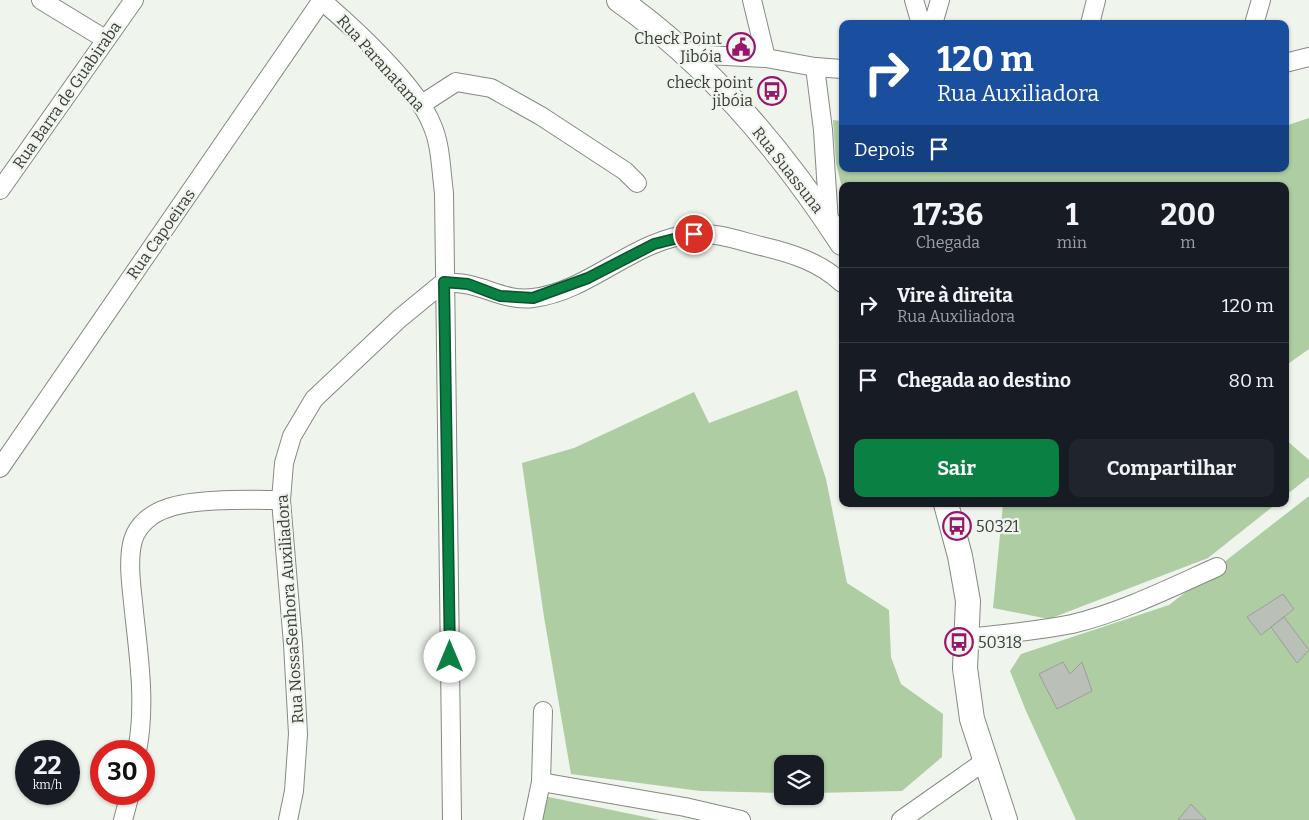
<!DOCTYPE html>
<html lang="pt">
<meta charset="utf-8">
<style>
:root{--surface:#171b24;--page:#20242c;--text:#f1f3f6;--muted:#9ea1a6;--line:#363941;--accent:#0b8043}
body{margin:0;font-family:Bitter,serif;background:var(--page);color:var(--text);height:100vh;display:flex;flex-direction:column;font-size:19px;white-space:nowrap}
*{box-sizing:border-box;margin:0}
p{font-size:16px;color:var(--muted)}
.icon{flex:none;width:28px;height:28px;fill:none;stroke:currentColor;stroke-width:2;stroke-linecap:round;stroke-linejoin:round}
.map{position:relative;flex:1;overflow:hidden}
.details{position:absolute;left:839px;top:182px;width:450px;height:325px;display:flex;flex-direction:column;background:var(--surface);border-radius:10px;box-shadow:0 1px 4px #0004}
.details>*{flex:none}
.guide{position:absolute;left:839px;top:20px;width:450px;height:152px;border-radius:10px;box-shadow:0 1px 4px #0004;background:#1a4fa0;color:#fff;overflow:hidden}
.tools{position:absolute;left:774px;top:755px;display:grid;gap:10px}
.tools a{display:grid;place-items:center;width:50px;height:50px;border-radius:10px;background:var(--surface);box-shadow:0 1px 4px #0004;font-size:25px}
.speed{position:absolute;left:15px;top:740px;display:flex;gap:10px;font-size:25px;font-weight:700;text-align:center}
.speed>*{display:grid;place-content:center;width:65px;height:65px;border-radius:50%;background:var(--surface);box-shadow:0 1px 4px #0004;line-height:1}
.speed small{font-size:12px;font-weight:400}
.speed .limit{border:8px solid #d22;background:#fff;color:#111}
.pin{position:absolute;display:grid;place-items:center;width:42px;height:42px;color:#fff;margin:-21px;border:2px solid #fff;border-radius:50%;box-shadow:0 1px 5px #0007}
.me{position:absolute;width:55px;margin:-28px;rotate:0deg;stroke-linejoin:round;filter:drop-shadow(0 0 4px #0008)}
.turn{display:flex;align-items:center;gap:18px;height:105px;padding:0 15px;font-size:22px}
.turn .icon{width:65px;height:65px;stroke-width:2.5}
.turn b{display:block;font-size:35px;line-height:42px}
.then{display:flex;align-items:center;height:48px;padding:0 15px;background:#0003;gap:10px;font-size:19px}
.eta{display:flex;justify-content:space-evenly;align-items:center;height:85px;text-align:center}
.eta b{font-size:30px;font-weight:700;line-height:35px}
.primary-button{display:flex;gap:10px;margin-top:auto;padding:10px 15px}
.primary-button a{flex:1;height:58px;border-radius:10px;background:var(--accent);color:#fff;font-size:20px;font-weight:700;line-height:58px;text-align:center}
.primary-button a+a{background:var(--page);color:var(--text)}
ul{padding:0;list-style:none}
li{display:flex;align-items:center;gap:15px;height:75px;padding:0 15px;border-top:1px solid var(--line)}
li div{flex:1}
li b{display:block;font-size:19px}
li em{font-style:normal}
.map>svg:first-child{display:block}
.green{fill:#aecda3}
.building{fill:#babfb8;stroke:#9a9f98}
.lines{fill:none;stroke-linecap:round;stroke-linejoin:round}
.street-casing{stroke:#848a82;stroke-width:20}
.secondary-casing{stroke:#848a82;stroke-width:26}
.street{stroke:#fff;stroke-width:18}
.secondary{stroke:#fff;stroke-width:24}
.route-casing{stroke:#07532c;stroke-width:12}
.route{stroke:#0b8043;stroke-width:9}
.labels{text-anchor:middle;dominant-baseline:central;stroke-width:4.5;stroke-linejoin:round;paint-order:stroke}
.poi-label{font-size:16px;fill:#3b3d3a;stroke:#eff5ed;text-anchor:end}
.street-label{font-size:16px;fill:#3b3d3a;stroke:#eff5ed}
</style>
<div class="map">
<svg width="1309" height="820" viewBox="0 0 1309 820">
<rect width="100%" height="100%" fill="#eff5ed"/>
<!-- green -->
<g class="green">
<path d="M 1309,118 L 1309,349 L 1285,366 L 1285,186 L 842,186 L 842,188 L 836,163 L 833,120 L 842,121 L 842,169 L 1285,169 L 1285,126 Z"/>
<path d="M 797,390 L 826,479 L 847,583 L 889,610 L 891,657 L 901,684 L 943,714 L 942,757 L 902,791 L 815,793 L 815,764 L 782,764 L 782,793 L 700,791 L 571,774 L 544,617 L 522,463 L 574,448 L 694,392 L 709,423 Z"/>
<path d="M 1285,439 L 1309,460 L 1309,477 L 1285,496 Z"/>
<path d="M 1309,496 L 1309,820 L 1076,820 L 1026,711 L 1010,671 L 1021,654 L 1169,605 Z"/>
<path d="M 1003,504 L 1276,504 L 1208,558 L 1049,619 L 993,608 Z"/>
<path d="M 539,795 L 660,820 L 534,820 Z"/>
</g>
<!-- building -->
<g class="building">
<path d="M 1283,594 L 1294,609 L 1261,635 L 1247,617 Z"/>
<path d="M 1284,617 L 1309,650 L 1297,663 L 1271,627 Z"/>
<path d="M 1063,662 L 1070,674 L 1082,662 L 1092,691 L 1057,709 L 1039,674 Z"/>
<path d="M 1191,804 L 1206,820 L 1178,820 Z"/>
</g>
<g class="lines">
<defs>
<g id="street">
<path d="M 41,0 L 105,39"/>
<path d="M 321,0 C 354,28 417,86 432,125 C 441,145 441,171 444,193 L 452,820"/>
<path d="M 752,0 L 766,58"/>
<path d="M 914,0 L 921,24"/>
<path d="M 933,24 L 940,0"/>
<path d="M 1090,24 L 1096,0"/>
<path d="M 1254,24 L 1261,0"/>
<path d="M 687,54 L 766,58 L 815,67 L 842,69"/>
<path d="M 1285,63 L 1309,57"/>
<path d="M 815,67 L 823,130 L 829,223"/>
<path d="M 422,104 L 456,82 L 491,88 L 541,116 L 625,171 L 637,183"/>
<path d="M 0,190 L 134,0"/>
<path d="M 0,468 L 322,0"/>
<path d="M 967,638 C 1002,634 1037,631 1072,624 C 1122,612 1170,588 1217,567"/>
<path d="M 137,751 C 146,706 139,657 134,612 C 132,589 127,562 133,540 C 138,524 152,513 168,508 C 195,498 251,500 281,500"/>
<path d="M 541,782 L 685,807 L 741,820"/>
<path d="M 123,820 L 130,794"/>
<path d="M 288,820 L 294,791 L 298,734 L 293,644 L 281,500 L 284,463 L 292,436 L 314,399 L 399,319 L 444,282 C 452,283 462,283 470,285 C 492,290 509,301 533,298 C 591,291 635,238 694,234 C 716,232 740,241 761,246 C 791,253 820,262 842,283"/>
<path d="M 533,820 L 541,782 L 543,711"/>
<path d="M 901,820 L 985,761"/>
</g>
<g id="secondary">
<path d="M 619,0 C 708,63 783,152 842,243"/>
<path d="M 946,504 L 960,556 L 968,601 L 965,668 L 972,719 L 1005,820"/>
</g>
</defs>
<!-- street casing -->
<use href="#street" class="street-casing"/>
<!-- secondary casing -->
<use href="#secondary" class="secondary-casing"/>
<!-- street -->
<use href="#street" class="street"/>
<!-- secondary -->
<use href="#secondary" class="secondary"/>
</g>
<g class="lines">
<defs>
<path id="route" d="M 450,657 L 444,282 L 468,284 L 500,296 L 533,298 L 588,278 L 654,244 L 694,234"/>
</defs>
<!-- route casing -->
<use href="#route" class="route-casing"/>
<!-- route -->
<use href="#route" class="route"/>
</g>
<!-- icons -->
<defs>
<symbol id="civic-ring" viewBox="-11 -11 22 22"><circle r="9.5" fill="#eff5ed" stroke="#99156a" stroke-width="1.5"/><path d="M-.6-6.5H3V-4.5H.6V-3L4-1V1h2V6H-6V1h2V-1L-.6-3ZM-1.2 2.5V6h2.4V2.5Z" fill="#99156a"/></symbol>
<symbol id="bus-ring" viewBox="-11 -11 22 22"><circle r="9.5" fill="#eff5ed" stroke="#99156a" stroke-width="1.5"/><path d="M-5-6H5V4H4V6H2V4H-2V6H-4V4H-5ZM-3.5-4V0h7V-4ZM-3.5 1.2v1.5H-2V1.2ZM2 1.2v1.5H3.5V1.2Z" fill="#99156a"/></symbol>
</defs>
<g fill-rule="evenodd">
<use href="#civic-ring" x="725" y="31" width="32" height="32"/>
<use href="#bus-ring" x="756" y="75" width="32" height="32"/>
<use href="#bus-ring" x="941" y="510" width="32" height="32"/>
<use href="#bus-ring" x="943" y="626" width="32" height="32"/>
</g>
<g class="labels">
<!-- poi labels -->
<g class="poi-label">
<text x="722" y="38">Check Point<tspan x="722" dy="18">Jibóia</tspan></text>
<text x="753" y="82">check point<tspan x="753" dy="18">jibóia</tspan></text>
<text x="976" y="526" text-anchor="start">50321</text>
<text x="978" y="642" text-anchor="start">50318</text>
</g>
<!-- street labels -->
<g class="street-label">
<text transform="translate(381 63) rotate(48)">Rua Paranatama</text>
<text transform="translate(67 95) rotate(-55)">Rua Barra de Guabiraba</text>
<text transform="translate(788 170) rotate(52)">Rua Suassuna</text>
<text transform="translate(161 234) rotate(-55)">Rua Capoeiras</text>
<text transform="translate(290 609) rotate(-94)">Rua NossaSenhora Auxiliadora</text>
</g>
</g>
</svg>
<div class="tools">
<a><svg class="icon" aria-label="layers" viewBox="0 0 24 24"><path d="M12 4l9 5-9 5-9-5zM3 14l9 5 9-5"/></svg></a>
</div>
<div class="speed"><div>22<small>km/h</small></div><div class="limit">30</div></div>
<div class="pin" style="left:694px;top:234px;background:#d93025"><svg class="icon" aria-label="arrive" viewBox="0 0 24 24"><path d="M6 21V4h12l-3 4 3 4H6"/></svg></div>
<svg class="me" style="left:450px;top:657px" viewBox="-20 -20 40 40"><circle r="19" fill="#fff"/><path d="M0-13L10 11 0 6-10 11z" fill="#0b8043"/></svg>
<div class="guide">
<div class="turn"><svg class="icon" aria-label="right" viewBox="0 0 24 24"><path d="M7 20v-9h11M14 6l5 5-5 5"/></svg><div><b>120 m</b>Rua Auxiliadora</div></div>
<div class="then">Depois<svg class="icon" aria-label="arrive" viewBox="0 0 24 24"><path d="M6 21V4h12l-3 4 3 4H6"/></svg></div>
</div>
<section class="details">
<div class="eta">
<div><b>17:36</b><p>Chegada</p></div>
<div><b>1</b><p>min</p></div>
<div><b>200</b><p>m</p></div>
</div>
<ul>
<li><svg class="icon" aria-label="right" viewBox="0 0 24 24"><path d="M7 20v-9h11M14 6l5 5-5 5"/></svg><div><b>Vire à direita</b><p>Rua Auxiliadora</p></div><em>120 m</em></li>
<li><svg class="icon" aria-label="arrive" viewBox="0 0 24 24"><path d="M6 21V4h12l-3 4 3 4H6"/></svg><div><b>Chegada ao destino</b></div><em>80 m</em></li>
</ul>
<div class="primary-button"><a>Sair</a><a>Compartilhar</a></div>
</section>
</div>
